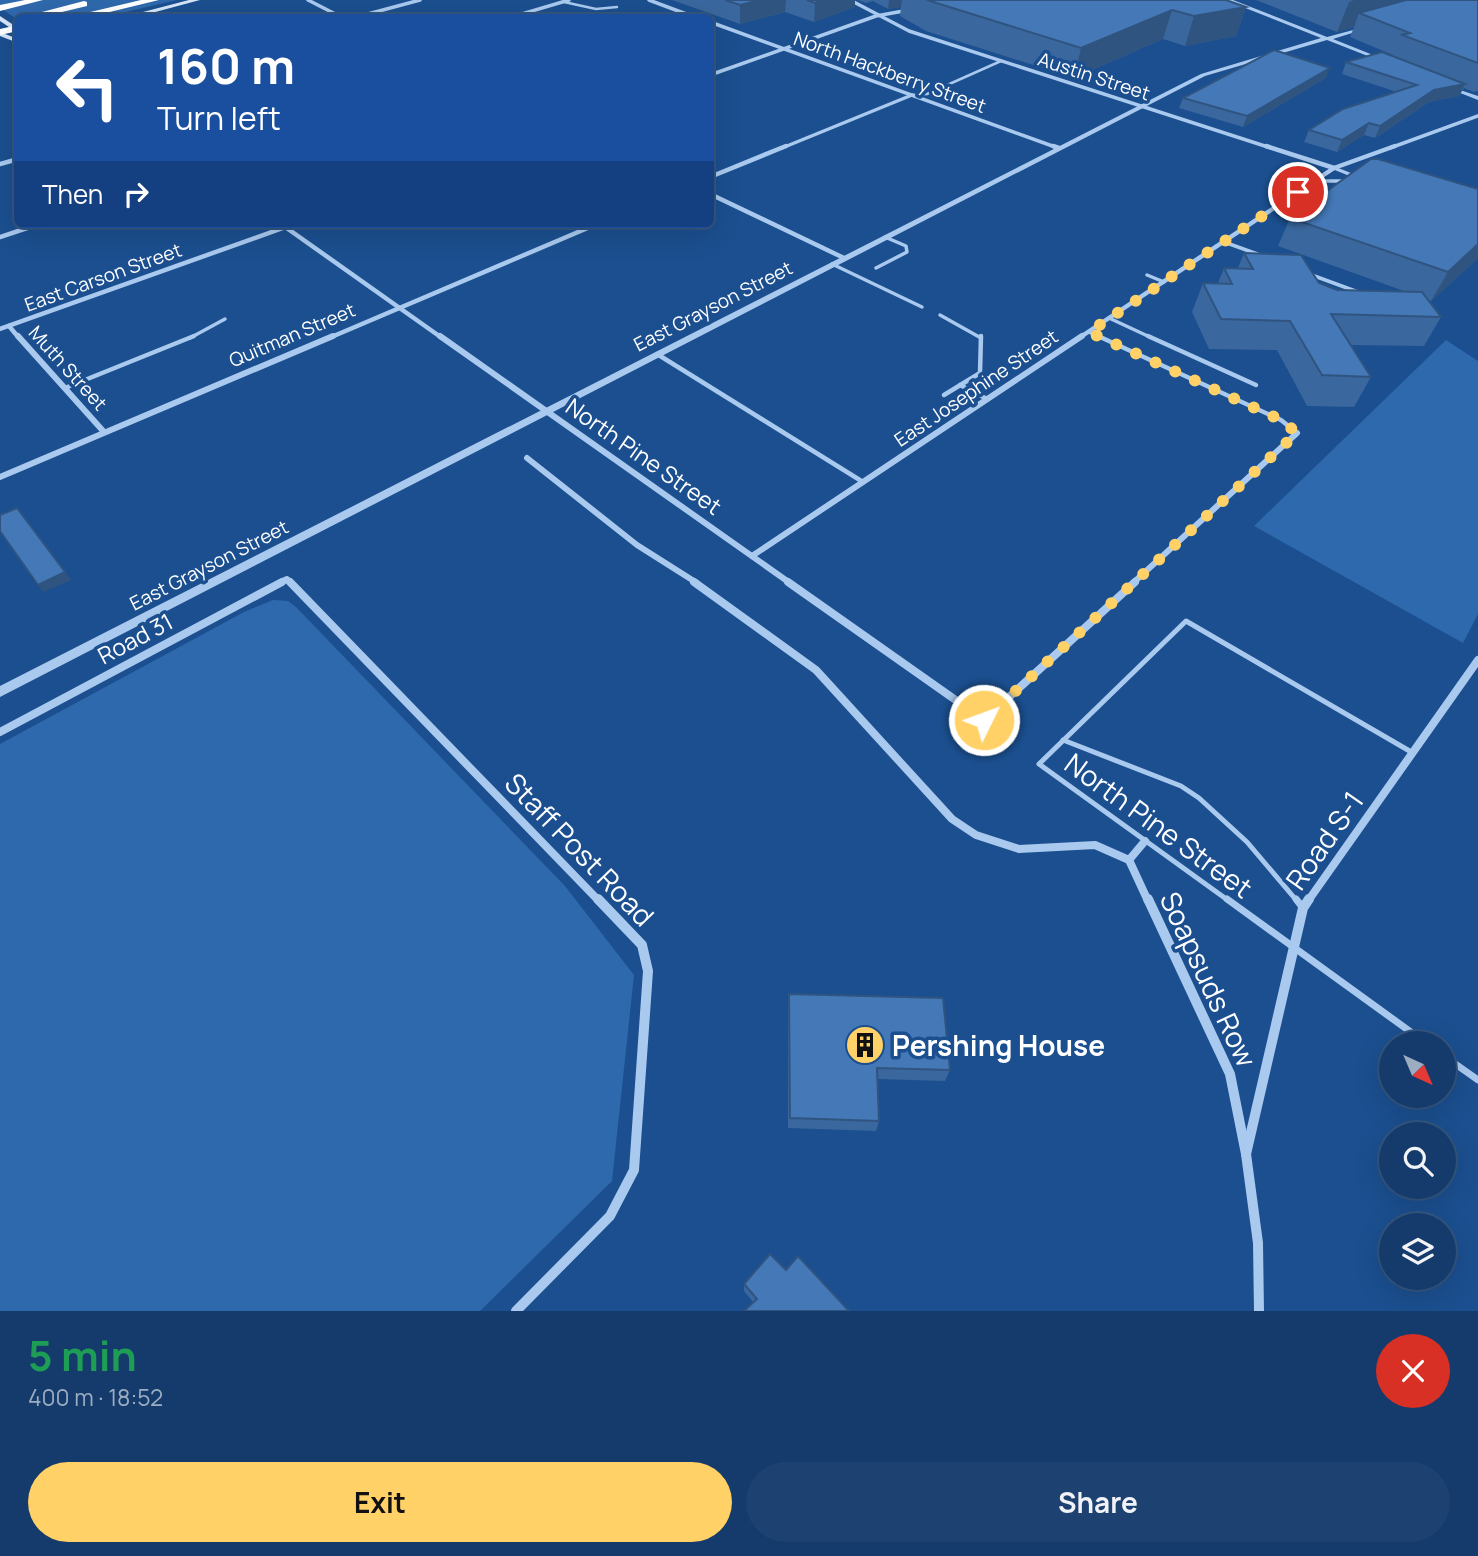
<!DOCTYPE html>
<meta charset="utf-8">
<style>
:root{--surface:#143b6b;--page:#1d4271;--text:#f1f3f6;--muted:#9dadc1;--line:#33557e;--accent:#ffd166}
body{margin:0;font-family:Manrope,sans-serif;background:var(--page);color:var(--text);height:100vh;display:flex;flex-direction:column;font-size:26px;white-space:nowrap}
*{box-sizing:border-box;margin:0}
p{font-size:23px;color:var(--muted)}
.icon{flex:none;width:38px;height:38px;fill:none;stroke:currentColor;stroke-width:2;stroke-linecap:round;stroke-linejoin:round}
.map{position:relative;height:1311px;overflow:hidden}
.details{display:flex;flex-direction:column;background:var(--surface);flex:1}
.details>*{flex:none}
.banner{position:absolute;left:14px;top:14px;width:700px;height:214px;border-radius:10px;box-shadow:0 7px 28px #0002,0 0 0 2px var(--line);background:#1a4fa0;color:#fff;overflow:hidden}
.needle{width:46px;rotate:136deg}
.controls{position:absolute;left:1379px;top:1031px;display:grid;gap:14px}
.controls a{display:grid;place-items:center;width:77px;height:77px;border-radius:50%;background:var(--surface);box-shadow:0 7px 28px #0002,0 0 0 2px var(--line);font-size:35px}
.pin{position:absolute;display:grid;place-items:center;width:60px;height:60px;color:#fff;margin:-30px;border:4px solid #fff;border-radius:50%;box-shadow:0 2px 7px #0007}
.me{position:absolute;width:77px;margin:-38px;rotate:48deg;stroke-linejoin:round;filter:drop-shadow(0 0 5px #0008)}
.turn{display:flex;align-items:center;gap:24px;height:147px;padding:0 28px;font-size:32px}
.turn .icon{width:91px;height:91px;stroke-width:2.5}
.turn b{display:block;font-size:49px;line-height:60px}
.then{display:flex;align-items:center;height:66px;padding:0 28px;background:#0003;gap:14px;font-size:26px}
.round{display:grid;place-items:center;flex:none;width:74px;height:74px;border-radius:37px;background:var(--page)}
.summary{display:flex;align-items:center;justify-content:space-between;height:119px;padding:0 28px}
h1{font-size:42px;font-weight:700;line-height:52px;color:#1e9e55}
.action{display:flex;gap:14px;margin-top:auto;padding:14px 28px}
.action a{flex:1;height:80px;border-radius:42px;background:var(--accent);color:#111;font-size:28px;font-weight:700;line-height:80px;text-align:center}
.action a+a{background:var(--page);color:var(--text)}
.map>svg:first-child{display:block}
.green{fill:#2e69ad}
.lines{fill:none;stroke-linecap:round;stroke-linejoin:round}
.service-far4{stroke:#a9c9ee;stroke-width:2.5}
.service-far3{stroke:#a9c9ee;stroke-width:3.5}
.service-far2{stroke:#a9c9ee;stroke-width:4.5}
.service-far1{stroke:#a9c9ee;stroke-width:5}
.service{stroke:#a9c9ee;stroke-width:7}
.minor-far4{stroke:#a9c9ee;stroke-width:3.5}
.minor-far3{stroke:#a9c9ee;stroke-width:4.5}
.minor-far2{stroke:#a9c9ee;stroke-width:6}
.minor-far1{stroke:#a9c9ee;stroke-width:8}
.minor{stroke:#a9c9ee;stroke-width:10}
.tertiary{fill:#a9c9ee;fill-rule:evenodd}
.secondary{fill:#d6e6fa;fill-rule:evenodd}
.motorway{fill:#fff;fill-rule:evenodd}
.wall{fill:#3a679d}
.shaded-wall{fill:#305480}
.building{fill:#4478b7;stroke:#305480;stroke-width:2}
.route{stroke:#ffd166;stroke-width:12;stroke-dasharray:0 21.6}
.labels{text-anchor:middle;dominant-baseline:central;stroke-width:7;stroke-linejoin:round;paint-order:stroke}
.far-street-label{font-size:19px;fill:#fff;stroke:#1b4f8f}
.street-label{font-size:23px;fill:#fff;stroke:#1b4f8f}
.near-street-label{font-size:28px;fill:#fff;stroke:#1b4f8f}
.near-poi-label{font-size:28px;font-weight:bold;fill:#fff;stroke:#1b4f8f;text-anchor:start}
</style>
<div class="map">
<svg width="1478" height="1311" viewBox="0 0 1478 1311">
<rect width="100%" height="100%" fill="#1b4f8f"/>
<!-- green -->
<g class="green">
<path d="M 0,0 L 177,0 L 104,17 L 17,19 L 0,8 Z"/>
<path d="M 1446,340 L 1478,361 L 1478,614 L 1463,643 L 1254,526 Z"/>
<path d="M 273,600 L 288,601 L 296,607 L 565,886 L 634,975 L 612,1181 L 480,1311 L 0,1311 L 0,744 L 244,612 Z"/>
</g>
<g class="lines">
<!-- service-far4 -->
<g class="service-far4">
<path d="M 564,2 L 596,9 L 617,7"/>
<path d="M 663,17 L 681,12"/>
<path d="M 639,18 L 654,14 L 664,18"/>
<path d="M 912,95 L 927,94 L 1001,61"/>
</g>
<!-- service-far3 -->
<g class="service-far3">
<path d="M 1334,168 L 1354,176"/>
<path d="M 1315,181 L 1346,181"/>
<path d="M 1224,242 L 1260,255"/>
<path d="M 832,264 L 922,307"/>
<path d="M 876,268 L 907,252 L 906,246 L 885,237"/>
<path d="M 1309,274 L 1358,292"/>
<path d="M 1147,275 L 1164,282"/>
<path d="M 940,315 L 981,338"/>
<path d="M 1109,318 L 1152,338"/>
<path d="M 1089,332 L 1101,338"/>
<path d="M 190,338 L 225,319"/>
</g>
<!-- service-far2 -->
<g class="service-far2">
<path d="M 1098,336 L 1281,420 L 1297,433"/>
<path d="M 1148,336 L 1256,385"/>
<path d="M 657,354 L 863,482"/>
<path d="M 960,385 L 987,399"/>
<path d="M 65,388 L 194,336"/>
<path d="M 944,395 L 980,373 L 981,336"/>
</g>
<!-- service-far1 -->
<g class="service-far1">
<path d="M 1063,740 L 1181,786 L 1199,798 L 1247,842 L 1297,901"/>
<path d="M 1229,901 L 1039,764 L 1186,621 L 1413,753"/>
</g>
<!-- service -->
<g class="service">
<path d="M 1227,899 L 1426,1043"/>
<path d="M 1296,899 L 1303,908"/>
<path d="M 1444,1056 L 1478,1080"/>
</g>
<!-- minor-far4 -->
<g class="minor-far4">
<path d="M 308,0 L 343,18"/>
<path d="M 649,0 L 697,18"/>
<path d="M 850,0 L 909,31 L 1271,148"/>
<path d="M 353,18 L 420,0"/>
<path d="M 508,18 L 569,0"/>
<path d="M 710,22 L 1058,148"/>
<path d="M 710,75 L 876,16 L 909,10"/>
<path d="M 782,148 L 912,95"/>
<path d="M 1390,148 L 1478,116"/>
</g>
<!-- minor-far3 -->
<g class="minor-far3">
<path d="M 1053,146 L 1059,148"/>
<path d="M 1266,146 L 1334,168"/>
<path d="M 0,164 L 18,159"/>
<path d="M 710,177 L 786,146"/>
<path d="M 710,194 L 844,258"/>
<path d="M 281,224 L 442,338"/>
<path d="M 0,237 L 39,224"/>
<path d="M 9,326 L 19,338"/>
<path d="M 0,329 L 294,224"/>
<path d="M 329,338 L 597,224"/>
<path d="M 1079,338 L 1334,168 L 1395,146"/>
</g>
<!-- minor-far2 -->
<g class="minor-far2">
<path d="M 18,336 L 104,432"/>
<path d="M 440,336 L 790,583"/>
<path d="M 527,458 L 637,545 L 697,583"/>
<path d="M 0,477 L 333,336"/>
<path d="M 752,556 L 1082,336"/>
<path d="M 279,583 L 287,579 L 291,583"/>
<path d="M 1133,583 L 1297,433"/>
</g>
<!-- minor-far1 -->
<g class="minor-far1">
<path d="M 290,582 L 599,901"/>
<path d="M 694,582 L 816,670 L 952,819 L 976,835 L 1019,849 L 1095,845 L 1129,860"/>
<path d="M 788,582 L 984,720 L 1135,582"/>
<path d="M 0,732 L 282,582"/>
<path d="M 1145,841 L 1129,860 L 1148,901"/>
<path d="M 1308,901 L 1478,660"/>
</g>
<!-- minor -->
<g class="minor">
<path d="M 1148,899 L 1230,1074 L 1246,1154 L 1258,1243 L 1259,1311"/>
<path d="M 1246,1154 L 1303,908 L 1309,899"/>
<path d="M 516,1311 L 610,1216 L 634,1170 L 648,971 L 642,945 L 598,899"/>
</g>
<!-- tertiary -->
<g class="tertiary">
<path d="M 1225,0 L 1233,0 L 1327,37 L 1368,26 L 1368,28 L 1333,39 L 1388,61 L 1383,62 L 1327,40 L 1205,76 L 0,697 L 0,686 L 1201,74 L 1321,38 Z"/>
<path d="M 1445,85 L 1478,96 L 1478,100 L 1445,87 Z"/>
</g>
<!-- secondary -->
<g class="secondary">
<path d="M 189,0 L 200,0 L 133,18 L 120,18 Z"/>
<path d="M 0,16 L 18,28 L 18,33 L 0,21 Z"/>
<path d="M 0,32 L 18,39 L 18,43 L 0,36 Z"/>
</g>
<!-- motorway -->
<g class="motorway">
<path d="M 25,0 L 43,0 L 0,11 L 0,5 Z"/>
<path d="M 141,0 L 159,0 L 85,18 L 65,18 Z"/>
<path d="M 84,1 L 87,2 L 87,6 L 37,18 L 19,18 Z"/>
<path d="M 18,25 L 18,31 L 0,35 L 0,29 Z"/>
</g>
</g>
<!-- wall -->
<g class="wall">
<path d="M 672,0 L 855,0 L 855,7 L 814,22 L 785,12 L 740,24 Z"/>
<path d="M 858,0 L 1226,0 L 1246,7 L 1236,36 L 1185,46 L 1163,39 L 1074,78 L 926,31 L 900,16 L 901,7 L 888,9 L 873,1 L 866,3 Z"/>
<path d="M 1256,0 L 1478,0 L 1478,91 L 1474,92 L 1464,88 L 1459,96 L 1429,102 L 1375,138 L 1364,135 L 1337,152 L 1304,142 L 1309,130 L 1397,92 L 1342,74 L 1346,62 L 1393,56 L 1393,55 L 1350,37 L 1354,27 L 1337,32 Z"/>
<path d="M 1326,78 L 1243,127 L 1179,108 L 1183,98 Z"/>
<path d="M 1290,218 L 1478,258 L 1431,301 L 1429,300 L 1441,317 L 1424,346 L 1351,345 L 1371,377 L 1354,407 L 1307,406 L 1277,350 L 1209,349 L 1192,312 L 1203,283 L 1218,283 L 1224,268 L 1238,268 L 1244,253 L 1337,290 L 1404,291 L 1278,246 Z"/>
<path d="M 789,994 L 950,1070 L 945,1081 L 877,1079 L 879,1121 L 876,1131 L 788,1128 L 788,1006 Z"/>
<path d="M 786,1270 L 753,1302 L 744,1291 L 744,1284 Z"/>
</g>
<!-- shaded-wall -->
<g class="shaded-wall">
<path d="M 760,0 L 786,0 L 785,12 L 740,24 L 740,5 Z"/>
<path d="M 823,0 L 855,0 L 855,7 L 814,22 L 815,3 Z"/>
<path d="M 889,0 L 902,0 L 901,7 L 888,9 Z"/>
<path d="M 1354,0 L 1418,0 L 1359,13 L 1354,27 L 1337,32 L 1349,2 Z"/>
<path d="M 1246,7 L 1236,36 L 1185,46 L 1194,16 Z"/>
<path d="M 1172,10 L 1163,39 L 1074,78 L 1081,48 Z"/>
<path d="M 1330,68 L 1326,78 L 1243,127 L 1247,116 Z"/>
<path d="M 1465,84 L 1459,96 L 1429,102 L 1375,138 L 1380,126 L 1434,90 Z"/>
<path d="M 1369,123 L 1364,135 L 1337,152 L 1342,140 Z"/>
<path d="M 1478,244 L 1478,258 L 1431,301 L 1448,272 Z"/>
<path d="M 65,572 L 71,580 L 43,592 L 38,585 Z"/>
</g>
<!-- building -->
<g class="building">
<path d="M 725,0 L 760,0 L 740,5 Z"/>
<path d="M 807,0 L 823,0 L 815,3 Z"/>
<path d="M 927,0 L 1226,0 L 1246,7 L 1194,16 L 1172,10 L 1081,48 Z"/>
<path d="M 1406,0 L 1478,0 L 1478,63 L 1402,35 L 1410,33 L 1359,13 Z"/>
<path d="M 1274,50 L 1330,68 L 1247,116 L 1183,98 Z"/>
<path d="M 1382,52 L 1465,84 L 1434,90 L 1380,126 L 1369,123 L 1342,140 L 1309,130 L 1343,109 L 1417,85 L 1346,62 Z"/>
<path d="M 1371,159 L 1378,159 L 1478,189 L 1478,244 L 1448,272 L 1290,218 Z"/>
<path d="M 1244,253 L 1301,255 L 1319,283 L 1337,290 L 1422,292 L 1441,317 L 1331,314 L 1371,377 L 1322,375 L 1290,321 L 1221,319 L 1203,283 L 1232,284 L 1224,268 L 1253,269 Z"/>
<path d="M 17,508 L 65,572 L 38,585 L 0,531 L 0,515 Z"/>
<path d="M 789,994 L 943,998 L 950,1070 L 877,1068 L 879,1121 L 790,1118 Z"/>
<path d="M 770,1254 L 786,1270 L 798,1256 L 849,1311 L 744,1311 L 757,1299 L 744,1284 Z"/>
</g>
<g class="lines">
<!-- route -->
<path class="route" d="M 984,720 L 1297,433 L 1281,420 L 1089,332 L 1298,192"/>
</g>
<!-- icons -->
<defs>
<symbol id="building-disc" viewBox="-11 -11 22 22"><circle r="9.5" fill="#ffd166" stroke="#1b4f8f"/><path d="M-4-6H4V6H1V3H-1V6H-4ZM-2.5-4.3h1.7v1.8h-1.7ZM.8-4.3h1.7v1.8H.8ZM-2.5-1h1.7V.8h-1.7ZM.8-1h1.7V.8H.8Z" fill="#111"/></symbol>
</defs>
<g fill-rule="evenodd">
<use href="#building-disc" x="843" y="1023" width="44" height="44"/>
</g>
<g class="labels">
<!-- far-street labels -->
<g class="far-street-label">
<text transform="translate(890 72) rotate(20)">North Hackberry Street</text>
<text transform="translate(1094 76) rotate(18)">Austin Street</text>
<text transform="translate(103 277) rotate(-20)">East Carson Street</text>
<text transform="translate(713 306) rotate(-27)">East Grayson Street</text>
<text transform="translate(292 335) rotate(-23)">Quitman Street</text>
<text transform="translate(68 368) rotate(48)">Muth Street</text>
<text transform="translate(976 388) rotate(-34)">East Josephine Street</text>
<text transform="translate(209 565) rotate(-27)">East Grayson Street</text>
</g>
<!-- street labels -->
<g class="street-label">
<text transform="translate(644 456) rotate(35)">North Pine Street</text>
<text transform="translate(135 638) rotate(-28)">Road 31</text>
</g>
<!-- near-street labels -->
<g class="near-street-label">
<text transform="translate(1159 825) rotate(36)">North Pine Street</text>
<text transform="translate(1324 840) rotate(-55)">Road S-1</text>
<text transform="translate(580 849) rotate(46)">Staff Post Road</text>
<text transform="translate(1209 979) rotate(65)">Soapsuds Row</text>
</g>
<!-- near-poi labels -->
<g class="near-poi-label">
<text x="892" y="1045">Pershing House</text>
</g>
</g>
</svg>
<div class="controls">
<a><svg class="needle" viewBox="-14 -14 28 28"><path d="M0-13l5 13h-10z" fill="#e53935"/><path d="M0 13l5-13h-10z" fill="#9dadc1"/></svg></a>
<a><svg class="icon" aria-label="search" viewBox="0 0 24 24"><circle cx="10" cy="10" r="6"/><path d="M15 15l6 6"/></svg></a>
<a><svg class="icon" aria-label="layers" viewBox="0 0 24 24"><path d="M12 4l9 5-9 5-9-5zM3 14l9 5 9-5"/></svg></a>
</div>
<div class="pin" style="left:1298px;top:192px;background:#d93025"><svg class="icon" aria-label="arrive" viewBox="0 0 24 24"><path d="M6 21V4h12l-3 4 3 4H6"/></svg></div>
<svg class="me" style="left:984px;top:720px" viewBox="-20 -20 40 40"><circle r="17" fill="#ffd166" stroke="#fff" stroke-width="3"/><path d="M0-11L8 9 0 5-8 9z" fill="#fff"/></svg>
<div class="banner">
<div class="turn"><svg class="icon" aria-label="left" viewBox="0 0 24 24"><path d="M17 20v-9H6M10 6l-5 5 5 5"/></svg><div><b>160 m</b>Turn left</div></div>
<div class="then">Then<svg class="icon" aria-label="right" viewBox="0 0 24 24"><path d="M7 20v-9h11M14 6l5 5-5 5"/></svg></div>
</div>
</div>
<section class="details">
<div class="summary"><div><h1>5 min</h1><p>400 m · 18:52</p></div><a class="round" style="background:#d93025;color:#fff"><svg class="icon" aria-label="close" viewBox="0 0 24 24"><path d="M6 6l12 12M18 6L6 18"/></svg></a></div>
<div class="action"><a>Exit</a><a>Share</a></div>
</section>
